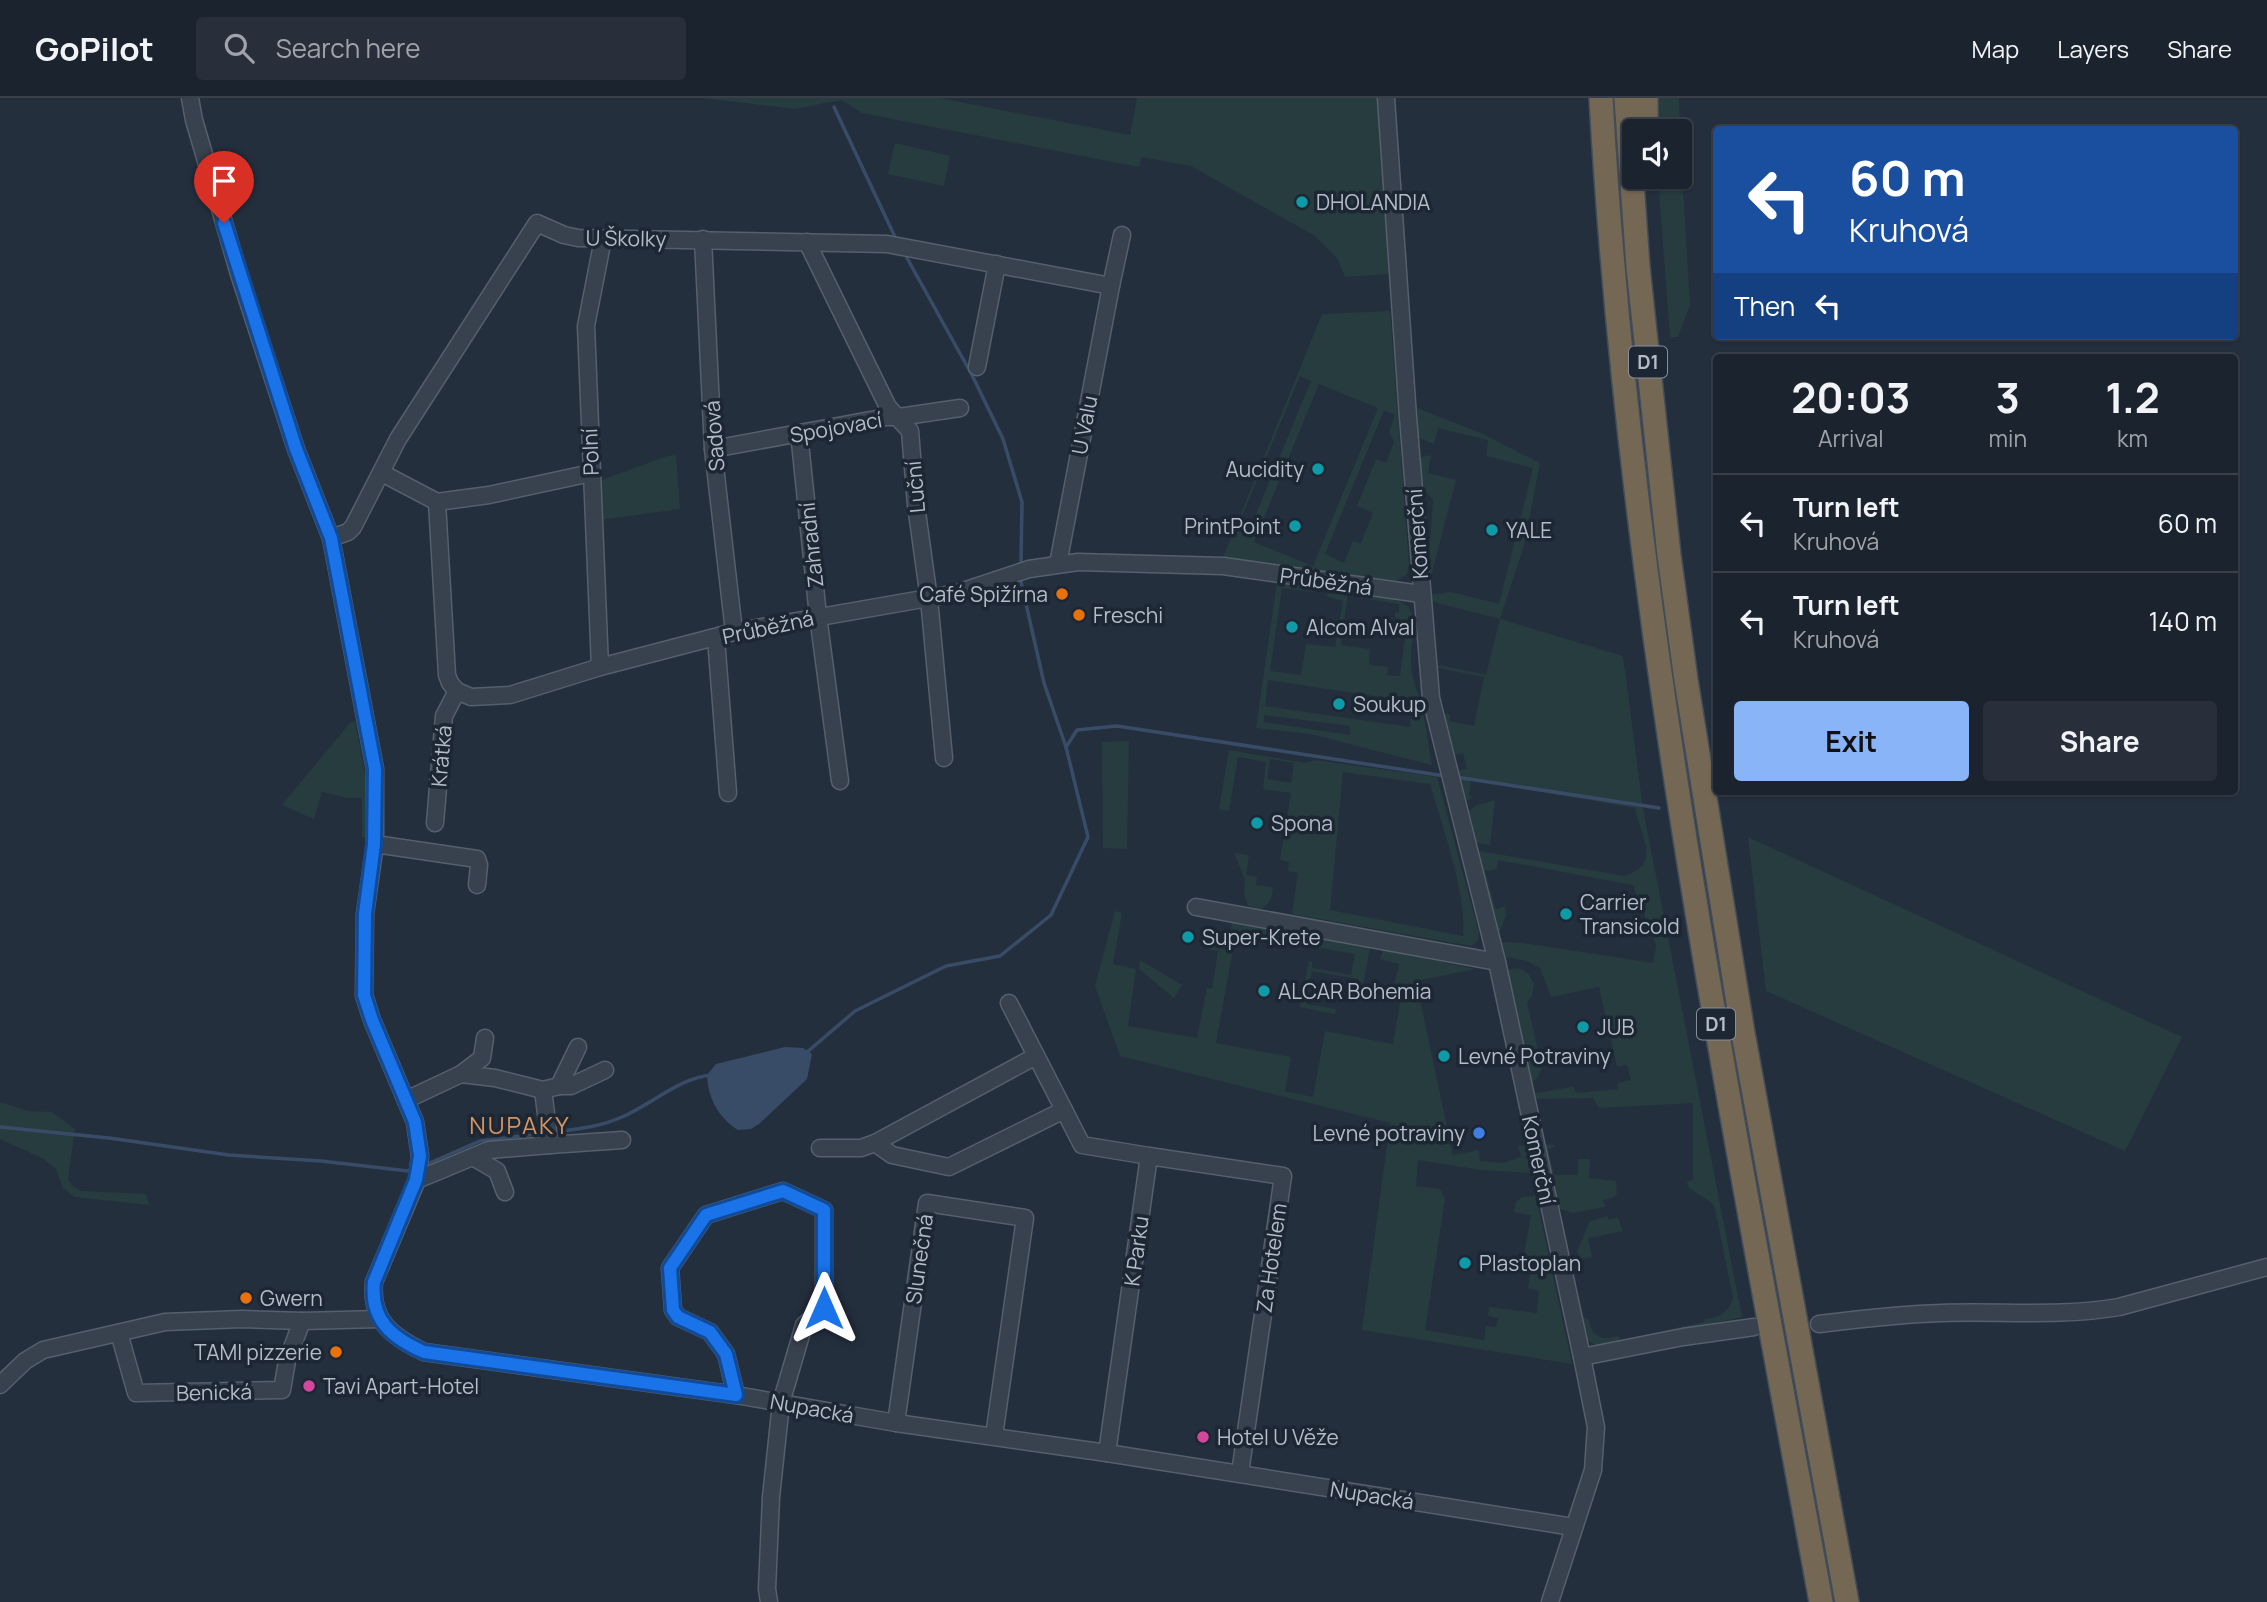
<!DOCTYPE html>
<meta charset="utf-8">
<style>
:root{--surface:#1b232e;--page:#282f3a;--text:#f1f3f6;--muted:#a0a4aa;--line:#39404a;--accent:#8ab4f8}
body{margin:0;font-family:Manrope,sans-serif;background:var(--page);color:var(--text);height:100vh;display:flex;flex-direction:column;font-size:26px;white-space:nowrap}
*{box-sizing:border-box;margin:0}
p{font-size:23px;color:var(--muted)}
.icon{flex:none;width:38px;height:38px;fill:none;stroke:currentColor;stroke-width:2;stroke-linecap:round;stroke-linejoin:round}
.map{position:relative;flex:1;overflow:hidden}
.side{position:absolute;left:1713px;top:256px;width:525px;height:441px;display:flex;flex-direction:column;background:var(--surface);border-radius:7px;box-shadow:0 2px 5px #0004,0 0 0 2px var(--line)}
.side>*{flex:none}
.banner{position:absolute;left:1713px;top:28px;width:525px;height:214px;border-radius:7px;box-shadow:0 2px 5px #0004,0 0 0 2px var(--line);background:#1a4fa0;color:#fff;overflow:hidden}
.controls{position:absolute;left:1622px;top:21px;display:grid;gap:14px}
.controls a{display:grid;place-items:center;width:70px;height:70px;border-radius:7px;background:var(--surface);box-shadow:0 2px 5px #0004,0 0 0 2px var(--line);font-size:35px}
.pin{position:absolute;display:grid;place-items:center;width:60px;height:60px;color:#fff;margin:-72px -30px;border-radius:50% 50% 50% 0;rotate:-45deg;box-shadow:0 0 7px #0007}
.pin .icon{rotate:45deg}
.me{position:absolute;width:77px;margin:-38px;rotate:0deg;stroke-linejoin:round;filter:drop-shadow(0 0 5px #0008)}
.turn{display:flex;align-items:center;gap:24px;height:147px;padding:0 21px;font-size:32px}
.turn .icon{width:91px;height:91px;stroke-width:2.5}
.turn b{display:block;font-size:49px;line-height:60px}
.then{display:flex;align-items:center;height:66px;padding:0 21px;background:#0003;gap:14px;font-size:26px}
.eta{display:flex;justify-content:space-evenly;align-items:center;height:119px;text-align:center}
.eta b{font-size:42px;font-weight:700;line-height:49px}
.button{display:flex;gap:14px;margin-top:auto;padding:14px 21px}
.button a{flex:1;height:80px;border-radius:7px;background:var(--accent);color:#111;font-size:28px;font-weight:700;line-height:80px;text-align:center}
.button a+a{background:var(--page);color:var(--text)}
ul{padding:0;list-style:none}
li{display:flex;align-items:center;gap:21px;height:98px;padding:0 21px;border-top:2px solid var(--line)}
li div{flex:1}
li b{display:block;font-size:26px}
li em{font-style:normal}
header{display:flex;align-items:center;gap:42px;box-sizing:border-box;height:98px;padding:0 35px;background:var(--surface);border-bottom:2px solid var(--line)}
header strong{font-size:33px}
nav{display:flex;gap:38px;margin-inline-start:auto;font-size:24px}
.search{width:490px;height:63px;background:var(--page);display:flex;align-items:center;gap:18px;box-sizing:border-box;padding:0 24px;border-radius:7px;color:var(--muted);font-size:26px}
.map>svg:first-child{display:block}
.green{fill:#263c3f;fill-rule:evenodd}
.water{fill:#394c67}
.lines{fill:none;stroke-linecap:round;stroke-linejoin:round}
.stream{stroke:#394c67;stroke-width:3.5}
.minor-casing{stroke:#565f6c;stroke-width:19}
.highway-casing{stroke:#434c59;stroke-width:26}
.minor{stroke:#38414e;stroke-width:16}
.highway{stroke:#746855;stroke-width:23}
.route-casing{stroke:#114b97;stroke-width:18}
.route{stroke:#1a73e8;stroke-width:12}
.culture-dot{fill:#0f9aa8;stroke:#1d2633;stroke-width:2.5}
.food-dot{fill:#e8710a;stroke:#1d2633;stroke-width:2.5}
.shop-dot{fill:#3f7fe0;stroke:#1d2633;stroke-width:2.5}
.hotel-dot{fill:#d1479c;stroke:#1d2633;stroke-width:2.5}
.labels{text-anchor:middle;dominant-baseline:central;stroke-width:7;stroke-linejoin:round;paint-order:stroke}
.shield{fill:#1d2633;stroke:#878f9c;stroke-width:2}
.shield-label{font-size:19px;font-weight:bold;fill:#b4bcc9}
.poi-label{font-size:21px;fill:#b4bcc9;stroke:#1d2633;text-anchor:start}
.street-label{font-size:21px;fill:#b4bcc9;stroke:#1d2633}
.quarter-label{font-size:24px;letter-spacing:2px;fill:#d59563;stroke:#1d2633}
</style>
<header>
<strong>GoPilot</strong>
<div class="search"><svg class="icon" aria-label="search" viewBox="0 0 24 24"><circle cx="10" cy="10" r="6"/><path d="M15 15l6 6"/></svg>Search here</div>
<nav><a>Map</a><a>Layers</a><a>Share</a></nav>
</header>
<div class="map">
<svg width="2267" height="1504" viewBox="0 0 2267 1504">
<rect width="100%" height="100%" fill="#242f3e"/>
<!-- green -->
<g class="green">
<path d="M 702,0 L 940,0 L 1130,37 L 1137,0 L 1377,0 L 1390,176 L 1345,179 L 1337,160 L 1315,138 L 1191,68 L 1142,59 L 1139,69 L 862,15 L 841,2 L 795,11 Z"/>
<path d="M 1655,0 L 1679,0 L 1680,33 L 1657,33 Z"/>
<path d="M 1680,40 L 1690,207 L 1678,239 L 1670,239 L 1658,79 L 1680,79 Z"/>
<path d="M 895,45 L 950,58 L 944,88 L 888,76 Z"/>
<path d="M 1390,213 L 1409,467 L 1407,476 L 1393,485 L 1223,460 L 1322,216 ZM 1300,278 L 1311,283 L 1251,428 L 1240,423 ZM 1319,286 L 1378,310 L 1313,468 L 1254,444 ZM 1384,312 L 1395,317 L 1389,334 L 1394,344 L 1386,365 L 1376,361 L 1357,408 L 1373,415 L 1361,445 L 1353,443 L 1344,465 L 1325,456 Z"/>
<path d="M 1417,310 L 1483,336 L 1540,365 L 1524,448 L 1500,521 L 1623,558 L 1643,711 L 1742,1219 L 1603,1249 C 1583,1244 1583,1237 1580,1217 L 1589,1222 C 1593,1241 1602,1242 1619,1238 L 1620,1242 L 1704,1224 L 1706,1221 C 1720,1219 1729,1215 1733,1200 L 1715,1111 L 1712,1105 L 1689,1090 L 1687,1083 L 1693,1082 L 1693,1005 L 1599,1010 L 1593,1000 L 1533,1001 L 1532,996 L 1570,989 L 1574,989 L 1576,995 L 1618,991 L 1617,985 L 1631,982 L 1627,967 L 1617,969 L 1599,889 L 1551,899 L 1540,870 L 1527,863 L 1505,859 L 1501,845 L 1510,844 L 1530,846 L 1653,865 L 1656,848 L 1633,787 L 1498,762 L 1497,771 L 1485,773 L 1495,809 L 1497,811 L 1505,808 L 1506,818 L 1499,835 L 1479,753 L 1625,778 C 1663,764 1640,739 1635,710 L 1471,682 L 1469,697 L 1472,699 L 1467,703 L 1458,672 L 1467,671 L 1463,655 L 1455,657 L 1441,616 L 1450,616 L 1449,623 L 1474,628 L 1484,579 L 1434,569 L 1434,566 L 1486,577 L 1500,521 L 1430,503 L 1430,497 L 1451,494 L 1499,506 L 1533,370 L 1486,358 L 1488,342 L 1438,330 L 1434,346 L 1418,340 Z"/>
<path d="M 676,357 L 680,411 L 600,422 L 599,393 L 602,382 L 667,358 Z"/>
<path d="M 1431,357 L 1428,375 L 1456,382 L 1429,486 L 1427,467 L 1431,466 L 1429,457 L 1433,402 L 1421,387 L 1420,359 Z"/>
<path d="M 1277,484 L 1313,490 L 1313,494 L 1282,490 L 1270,573 L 1301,577 L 1306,546 L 1335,549 L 1343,503 L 1328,499 L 1325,491 L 1348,495 L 1341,547 L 1370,551 L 1369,567 L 1388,569 L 1387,577 L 1400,578 L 1407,527 L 1405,523 L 1395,519 L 1395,514 L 1399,515 L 1399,506 L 1360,500 L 1358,497 C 1372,499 1394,498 1406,507 C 1419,518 1412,540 1411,554 C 1410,574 1414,585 1420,602 C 1426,623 1428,646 1432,667 L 1310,636 L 1256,630 ZM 1268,582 L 1413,604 L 1410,629 L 1265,608 ZM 1264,617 L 1350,628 L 1350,637 L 1264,624 Z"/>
<path d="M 355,623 L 368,691 L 368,739 L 362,739 L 362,700 L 347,700 L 322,694 L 314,721 L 282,707 L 350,625 Z"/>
<path d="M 1129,643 L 1127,751 L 1103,750 L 1102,644 Z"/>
<path d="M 1229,652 L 1305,665 L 1315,662 L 1437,679 L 1479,835 L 1478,843 L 1471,848 L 1292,816 L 1298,775 L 1288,773 L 1289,764 L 1280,762 L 1291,695 L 1263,691 L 1266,664 L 1238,659 L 1229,713 L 1219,711 ZM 1270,661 L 1294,665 L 1291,685 L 1267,681 ZM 1343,674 L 1430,686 C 1442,728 1467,796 1463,838 L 1330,812 Z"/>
<path d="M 1495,702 L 1490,747 L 1477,745 L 1469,713 L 1477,707 Z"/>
<path d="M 1748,739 L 2182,939 L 2125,1053 L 1766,893 Z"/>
<path d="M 1234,755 L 1249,757 L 1246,777 L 1257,779 L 1256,787 L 1273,789 C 1272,800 1271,805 1261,811 L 1248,808 L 1244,797 L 1245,782 Z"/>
<path d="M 1115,813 L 1122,815 L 1113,866 L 1136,871 L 1128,928 L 1197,940 L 1207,890 L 1212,891 L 1218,853 L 1207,851 L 1215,831 L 1230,833 L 1232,823 L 1370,849 L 1363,888 L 1359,887 L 1359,881 L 1312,873 L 1306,906 L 1336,911 L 1335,916 L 1300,909 L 1309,863 L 1312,864 L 1312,870 L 1351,877 L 1355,856 L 1236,835 L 1216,945 L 1291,959 L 1285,993 L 1313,999 L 1325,933 L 1393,946 L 1400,905 L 1391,903 L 1399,866 L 1380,861 L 1383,851 L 1475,871 L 1416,883 L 1453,1057 L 1479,1052 L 1480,1063 L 1503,1065 L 1521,1059 L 1518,1048 L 1526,1047 L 1531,1075 L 1481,1072 L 1418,1062 L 1416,1088 L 1440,1091 L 1445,1101 L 1425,1232 L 1484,1242 L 1486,1228 L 1496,1229 L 1498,1220 L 1488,1218 L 1489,1209 L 1537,1215 L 1539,1193 L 1528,1190 L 1533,1159 L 1524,1157 L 1531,1117 L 1514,1114 L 1516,1104 L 1522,1099 L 1536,1098 L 1572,1266 L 1362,1232 L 1390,1025 L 1120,958 L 1095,888 Z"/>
<path d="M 1140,862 L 1182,887 L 1174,900 L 1139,871 Z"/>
<path d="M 1518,870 L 1528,875 L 1534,886 L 1532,898 L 1527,904 L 1542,970 L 1537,980 L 1530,985 L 1507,872 Z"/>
<path d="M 0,1004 L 28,1013 L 52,1014 L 75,1031 L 68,1081 L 72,1088 L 81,1093 L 146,1096 L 149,1107 L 75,1099 L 63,1090 L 56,1071 L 44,1061 L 0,1041 Z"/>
<path d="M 1543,1046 L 1554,1047 L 1554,1049 L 1548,1051 L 1554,1077 L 1578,1077 L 1578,1061 L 1590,1061 L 1589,1080 L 1616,1083 L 1617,1095 L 1614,1099 L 1603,1102 L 1605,1109 L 1573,1115 L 1557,1110 Z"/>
<path d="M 1607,1118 L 1609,1122 L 1618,1119 L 1623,1133 L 1588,1140 L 1592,1159 L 1581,1161 L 1577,1154 L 1590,1123 Z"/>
</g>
<!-- water -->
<path class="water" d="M 785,949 L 803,950 L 812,956 L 807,981 L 759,1026 L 751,1031 L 738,1032 C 719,1020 708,1001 707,977 L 716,966 Z"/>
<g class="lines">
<!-- stream -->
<g class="stream">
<path d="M 834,9 L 895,139"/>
<path d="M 907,160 L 972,277 L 1003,341 L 1022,404 L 1021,464"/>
<path d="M 1021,484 L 1044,585 L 1066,649"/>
<path d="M 1456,679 L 1659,710"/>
<path d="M 806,955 L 855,913 L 946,868 L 1000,858 L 1051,817 L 1088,739 L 1066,649 L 1077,632 L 1117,628 L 1445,678"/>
<path d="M 0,1029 L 109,1040 L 229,1057 L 321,1063 L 408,1073 L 415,1070"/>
<path d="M 553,1034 C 577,1031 600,1029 622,1019 C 650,1007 681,979 712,977"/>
<path d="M 425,1067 L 480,1043 L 545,1035"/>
</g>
<defs>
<g id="minor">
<path d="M 190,0 L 194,22 L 239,176 L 296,351 L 331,440 L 375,671 L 375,746 L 365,816 L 364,897 L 372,922 L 415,1024 L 420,1058 L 417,1082 L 374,1184 C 370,1222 392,1239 424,1254 L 736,1297 L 896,1325 L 1107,1355 L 1573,1429"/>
<path d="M 1386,0 L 1408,319 L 1431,600 L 1497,864 L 1582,1259"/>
<path d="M 703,141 L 713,351 L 734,534"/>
<path d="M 807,144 L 888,309 L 910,333 L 916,407 L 929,501 L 944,660"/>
<path d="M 1111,188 L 1122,137"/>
<path d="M 977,269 L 997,166"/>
<path d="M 799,335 L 818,518 L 840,683"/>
<path d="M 713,351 L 887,319 L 899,319 L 960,310"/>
<path d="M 382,375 L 437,404"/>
<path d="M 437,404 L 447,577 L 450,585 L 457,593 L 471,599 L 510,597 L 600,569 L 734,534 L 957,495 L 1029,471 L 1078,464 L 1223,468 L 1421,496"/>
<path d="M 437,404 L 489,397 L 591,375"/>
<path d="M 331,440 L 348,434 L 353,429 L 398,341 L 537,125 L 564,137 L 578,140 L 887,146 L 1111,188 L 1058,466"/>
<path d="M 716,540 L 728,695"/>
<path d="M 600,569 L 586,228 L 603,141"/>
<path d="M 435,725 L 444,618 L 457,593"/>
<path d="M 375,746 L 477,761 L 479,767 L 477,787"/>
<path d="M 1196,809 L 1497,864"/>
<path d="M 1009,905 L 1082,1047 L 1149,1058 L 1107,1355"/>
<path d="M 461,976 L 495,980 L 543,992 L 559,988 L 571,988 L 605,972"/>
<path d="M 559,988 L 578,949"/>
<path d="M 406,1002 L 461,976 L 482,960 L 485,940"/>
<path d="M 875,1045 L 892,1057 L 949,1069 L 1064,1012"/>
<path d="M 550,1047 L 622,1042"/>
<path d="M 820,1050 L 861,1050 L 875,1045 L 1036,958"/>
<path d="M 1149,1058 L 1283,1078 L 1240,1375"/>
<path d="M 473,1059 L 497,1073 L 505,1094"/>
<path d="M 417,1082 L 489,1052 L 550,1047 L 543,992"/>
<path d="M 1819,1226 C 1860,1221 1901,1216 1942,1215 C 2002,1213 2060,1219 2119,1209 L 2267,1169"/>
<path d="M 119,1235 L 136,1295 L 282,1292 L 287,1263 L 302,1223"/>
<path d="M 0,1287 L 25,1263 L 43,1252 L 165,1224 L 242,1221 L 302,1223 L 380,1221"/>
<path d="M 736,1297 L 726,1256 L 710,1234 L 678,1219 L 673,1212 L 670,1170 L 706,1117 L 783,1093 L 824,1112 L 824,1210 L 804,1227 L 781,1305 L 771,1399 L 767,1491 L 769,1504"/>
<path d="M 896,1325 L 927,1105 L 1025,1120 L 994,1338"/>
<path d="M 1550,1504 L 1593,1372 L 1596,1329 L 1582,1259 L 1683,1239 L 1754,1229"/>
</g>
<g id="highway">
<path d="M 1601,0 C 1629,507 1730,1006 1821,1504"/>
<path d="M 1626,0 L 1638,169 L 1669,457 L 1686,582 L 1743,935 L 1847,1504"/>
<path d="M 1646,0 L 1646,33"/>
</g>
</defs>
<!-- minor casing -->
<use href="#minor" class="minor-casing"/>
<!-- highway casing -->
<use href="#highway" class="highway-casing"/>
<!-- minor -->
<use href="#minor" class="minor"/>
<!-- highway -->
<use href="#highway" class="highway"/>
</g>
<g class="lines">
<defs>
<path id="route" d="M 224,125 L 296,351 L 331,440 L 375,671 L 374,746 L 365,816 L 364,897 L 372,922 L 415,1024 L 420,1058 L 416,1082 L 374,1184 C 370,1222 392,1240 424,1254 L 736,1297 L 726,1256 L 710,1234 L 678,1219 L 673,1212 L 670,1170 L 706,1117 L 783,1093 L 824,1112 L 824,1210"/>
</defs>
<!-- route casing -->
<use href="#route" class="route-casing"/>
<!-- route -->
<use href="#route" class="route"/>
</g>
<!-- markers -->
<g class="culture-dot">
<circle cx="1302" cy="104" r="7"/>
<circle cx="1318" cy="371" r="7"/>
<circle cx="1295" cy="428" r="7"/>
<circle cx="1492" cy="432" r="7"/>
<circle cx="1292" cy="529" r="7"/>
<circle cx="1339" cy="606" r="7"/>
<circle cx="1257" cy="725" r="7"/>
<circle cx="1566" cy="816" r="7"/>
<circle cx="1188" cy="839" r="7"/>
<circle cx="1264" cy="893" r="7"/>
<circle cx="1583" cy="929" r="7"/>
<circle cx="1444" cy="958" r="7"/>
<circle cx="1465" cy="1165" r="7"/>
</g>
<g class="food-dot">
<circle cx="1062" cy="496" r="7"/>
<circle cx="1079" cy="517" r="7"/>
<circle cx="246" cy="1200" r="7"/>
<circle cx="336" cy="1254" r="7"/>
</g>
<circle class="shop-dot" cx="1479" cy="1035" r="7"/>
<g class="hotel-dot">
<circle cx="309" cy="1288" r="7"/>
<circle cx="1203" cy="1339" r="7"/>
</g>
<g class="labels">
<!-- shield labels -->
<g class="shield">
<rect x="1629" y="248.5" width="38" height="31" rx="5"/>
<rect x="1697" y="910.5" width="38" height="31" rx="5"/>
</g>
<g class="shield-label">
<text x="1648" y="264">D1</text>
<text x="1716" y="926">D1</text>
</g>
<!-- poi labels -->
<g class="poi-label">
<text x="1316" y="104">DHOLANDIA</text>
<text x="1304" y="371" text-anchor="end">Aucidity</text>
<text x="1281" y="428" text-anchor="end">PrintPoint</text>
<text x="1506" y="432">YALE</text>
<text x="1048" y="496" text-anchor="end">Café Spižírna</text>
<text x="1093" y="517">Freschi</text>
<text x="1306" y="529">Alcom Alval</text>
<text x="1353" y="606">Soukup</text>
<text x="1271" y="725">Spona</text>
<text x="1580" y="804">Carrier<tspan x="1580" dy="24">Transicold</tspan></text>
<text x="1202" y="839">Super-Krete</text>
<text x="1278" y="893">ALCAR Bohemia</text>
<text x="1597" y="929">JUB</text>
<text x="1458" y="958">Levné Potraviny</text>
<text x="1465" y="1035" text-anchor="end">Levné potraviny</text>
<text x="1479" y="1165">Plastoplan</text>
<text x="260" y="1200">Gwern</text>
<text x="322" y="1254" text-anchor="end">TAMI pizzerie</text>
<text x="323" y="1288">Tavi Apart-Hotel</text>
<text x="1217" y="1339">Hotel U Věže</text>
</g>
<!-- street labels -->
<g class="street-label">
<text transform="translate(626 140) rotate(1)">U Školky</text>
<text transform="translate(1084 327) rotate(-79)">U Valu</text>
<text transform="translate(836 329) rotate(-10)">Spojovací</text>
<text transform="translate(714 338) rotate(-94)">Sadová</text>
<text transform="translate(590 354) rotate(-92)">Polní</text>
<text transform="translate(915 389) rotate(-95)">Luční</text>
<text transform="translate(1417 436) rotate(-94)">Komerční</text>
<text transform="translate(811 447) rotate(-96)">Zahradní</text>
<text transform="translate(1326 483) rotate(8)">Průběžná</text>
<text transform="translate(768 529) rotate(-12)">Průběžná</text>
<text transform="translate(441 658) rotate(-85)">Krátká</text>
<text transform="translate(1539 1062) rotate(78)">Komerční</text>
<text transform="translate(1136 1153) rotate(-82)">K Parku</text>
<text transform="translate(1271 1160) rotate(-82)">Za Hotelem</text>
<text transform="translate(919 1161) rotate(-82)">Slunečná</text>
<text transform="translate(214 1294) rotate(-1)">Benická</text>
<text transform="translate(812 1310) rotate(10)">Nupacká</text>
<text transform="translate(1372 1397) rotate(9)">Nupacká</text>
</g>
<!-- quarter labels -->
<g class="quarter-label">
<text x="520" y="1026">NUPAKY</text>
</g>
</g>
</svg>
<div class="controls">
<a><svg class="icon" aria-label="sound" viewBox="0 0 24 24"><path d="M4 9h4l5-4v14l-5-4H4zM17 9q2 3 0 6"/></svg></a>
</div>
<div class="pin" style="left:224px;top:125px;background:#d93025"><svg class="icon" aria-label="arrive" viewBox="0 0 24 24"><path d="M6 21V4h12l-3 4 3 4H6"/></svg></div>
<svg class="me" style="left:824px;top:1210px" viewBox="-20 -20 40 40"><path d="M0-17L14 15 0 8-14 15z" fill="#1a73e8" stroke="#fff" stroke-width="4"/></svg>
<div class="banner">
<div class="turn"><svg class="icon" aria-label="left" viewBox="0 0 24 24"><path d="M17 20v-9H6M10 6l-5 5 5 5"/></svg><div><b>60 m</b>Kruhová</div></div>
<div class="then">Then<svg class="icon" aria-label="left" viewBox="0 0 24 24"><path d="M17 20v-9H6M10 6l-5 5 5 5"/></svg></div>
</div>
<section class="side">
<div class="eta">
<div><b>20:03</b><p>Arrival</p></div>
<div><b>3</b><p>min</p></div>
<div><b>1.2</b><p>km</p></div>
</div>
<ul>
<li><svg class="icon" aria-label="left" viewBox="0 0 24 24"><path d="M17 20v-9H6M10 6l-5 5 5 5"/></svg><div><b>Turn left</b><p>Kruhová</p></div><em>60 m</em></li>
<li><svg class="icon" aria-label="left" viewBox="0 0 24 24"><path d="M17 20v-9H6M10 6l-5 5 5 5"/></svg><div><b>Turn left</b><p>Kruhová</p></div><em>140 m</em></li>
</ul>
<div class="button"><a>Exit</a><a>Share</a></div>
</section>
</div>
